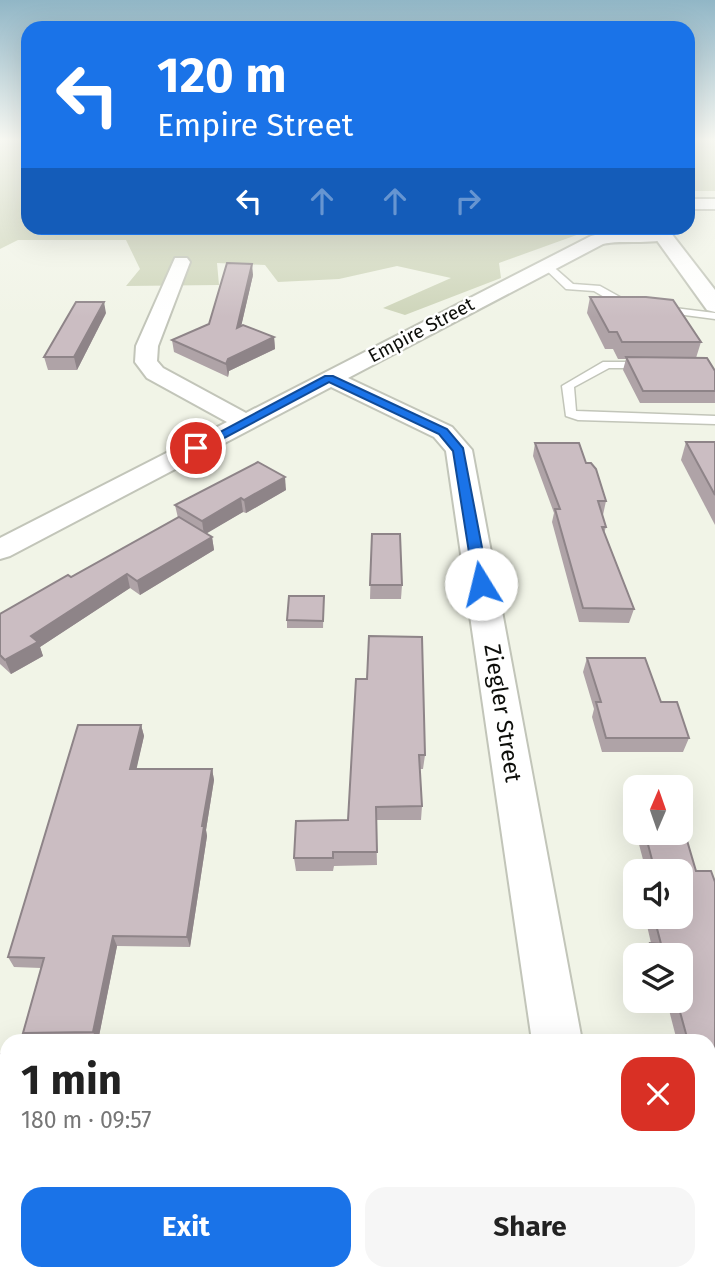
<!DOCTYPE html>
<meta charset="utf-8">
<style>
:root{--surface:#fff;--page:#f6f6f6;--text:#222;--muted:#767676;--accent:#1a73e8}
body{margin:0;font-family:"Fira Sans",sans-serif;background:var(--page);color:var(--text);height:100vh;display:flex;flex-direction:column;font-size:26px;white-space:nowrap}
*{box-sizing:border-box;margin:0}
p{font-size:23px;color:var(--muted)}
.icon{flex:none;width:38px;height:38px;fill:none;stroke:currentColor;stroke-width:2;stroke-linecap:round;stroke-linejoin:round}
.map{position:relative;flex:1;overflow:hidden}
.sheet{position:absolute;left:0px;top:1034px;width:716px;height:247px;display:flex;flex-direction:column;background:var(--surface);border-radius:21px 21px 0 0;box-shadow:0 7px 28px #0002}
.sheet>*{flex:none}
.top-card{position:absolute;left:21px;top:21px;width:674px;height:214px;border-radius:21px;box-shadow:0 7px 28px #0002;background:#1a73e8;color:#fff;overflow:hidden}
.needle{width:46px;rotate:2deg}
.tools{position:absolute;left:623px;top:775px;display:grid;gap:14px}
.tools a{display:grid;place-items:center;width:70px;height:70px;border-radius:14px;background:var(--surface);box-shadow:0 7px 28px #0002;font-size:35px}
.pin{position:absolute;display:grid;place-items:center;width:60px;height:60px;color:#fff;margin:-30px;border:4px solid #fff;border-radius:50%;box-shadow:0 2px 7px #0007}
.me{position:absolute;width:77px;margin:-38px;rotate:351deg;stroke-linejoin:round;filter:drop-shadow(0 0 5px #0008)}
.turn{display:flex;align-items:center;gap:24px;height:147px;padding:0 21px;font-size:32px}
.turn .icon{width:91px;height:91px;stroke-width:2.5}
.turn b{display:block;font-size:49px;line-height:60px}
.lanes{display:flex;align-items:center;height:66px;padding:0 21px;background:#0003;justify-content:center;gap:35px;direction:ltr}
.lanes .off{opacity:.35}
.round{display:grid;place-items:center;flex:none;width:74px;height:74px;border-radius:21px;background:var(--page)}
.headline{display:flex;align-items:center;justify-content:space-between;height:119px;padding:0 21px}
h1{font-size:42px;font-weight:700;line-height:52px}
.action{display:flex;gap:14px;margin-top:auto;padding:14px 21px}
.action a{flex:1;height:80px;border-radius:21px;background:var(--accent);color:#fff;font-size:28px;font-weight:700;line-height:80px;text-align:center}
.action a+a{background:var(--page);color:var(--text)}
.map>svg:first-child{display:block}
.green{fill:#ced5ba}
.lines{fill:none;stroke-linecap:round;stroke-linejoin:round}
.lane-casing{stroke:#c2c5b9;stroke-width:3}
.street-casing{stroke:#c2c5b9;stroke-width:4}
.secondary-casing{stroke:#c2c5b9;stroke-width:4}
.lane{fill:#fff;fill-rule:evenodd}
.street{fill:#fff;fill-rule:evenodd}
.secondary{fill:#fff;fill-rule:evenodd}
.wall{fill:#afa3a7}
.shaded-wall{fill:#8e8488}
.building{fill:#cbbdc2;stroke:#8e8488;stroke-width:2}
.route{fill:#1a73e8;stroke:#114b97;stroke-width:2}
.labels{text-anchor:middle;dominant-baseline:central;stroke-width:5;stroke-linejoin:round;paint-order:stroke}
.far-street-label{font-size:19px;fill:#0d0e0a;stroke:#fff}
.street-label{font-size:23px;fill:#0d0e0a;stroke:#fff}
</style>
<div class="map">
<svg width="715" height="1280" viewBox="0 0 715 1280">
<rect width="100%" height="100%" fill="#f1f4e7"/>
<!-- green -->
<g class="green">
<path d="M 0,138 L 28,138 L 28,228 L 596,228 L 499,263 L 501,278 L 405,315 L 383,308 L 451,278 L 397,266 L 339,279 L 278,282 L 265,265 L 217,263 L 219,285 L 126,286 L 140,269 L 126,240 L 18,240 L 0,249 Z"/>
<rect x="688" y="138" width="27" height="53"/>
</g>
<g class="lines">
<defs>
<g id="lane">
<path d="M 543,263 L 549,263 L 573,284 L 600,286 L 636,306 L 625,309 L 594,291 L 566,289 L 543,267 Z"/>
<path d="M 658,306 L 715,313 L 715,319 L 654,311 L 653,309 Z"/>
<path d="M 603,362 L 648,362 L 654,365 L 648,368 L 609,368 L 574,387 L 576,411 L 715,416 L 715,424 L 578,420 L 566,416 L 562,386 Z"/>
</g>
<g id="street">
<rect x="688" y="199" width="27" height="10"/>
<path d="M 616,230 L 664,231 L 672,236 C 662,246 620,239 603,244 L 348,378 L 452,427 L 472,450 L 582,1041 L 532,1041 L 446,451 L 434,437 L 331,387 L 10,556 L 0,559 L 0,538 L 227,422 L 147,378 L 135,362 L 136,346 L 175,258 L 187,258 L 190,262 L 158,346 L 157,361 L 163,368 L 246,413 L 591,236 Z"/>
<path d="M 566,1274 L 626,1274 L 627,1280 L 567,1280 Z"/>
</g>
<path id="secondary" d="M 648,228 L 667,228 L 715,290 L 715,312 L 707,310 Z"/>
</defs>
<!-- lane casing -->
<use href="#lane" class="lane-casing"/>
<!-- street casing -->
<use href="#street" class="street-casing"/>
<!-- secondary casing -->
<use href="#secondary" class="secondary-casing"/>
<!-- lane -->
<use href="#lane" class="lane"/>
<!-- street -->
<use href="#street" class="street"/>
<!-- secondary -->
<use href="#secondary" class="secondary"/>
</g>
<!-- wall -->
<g class="wall">
<path d="M 253,275 L 241,326 L 274,337 L 275,349 L 229,371 L 228,377 L 174,352 L 172,340 L 209,324 Z"/>
<path d="M 590,297 L 701,342 L 696,358 L 715,371 L 715,403 L 640,403 L 623,370 L 626,359 L 618,359 L 613,349 L 605,349 L 587,313 Z"/>
<path d="M 106,313 L 77,370 L 48,370 L 44,357 Z"/>
<path d="M 686,442 L 715,442 L 715,525 L 681,460 Z"/>
<path d="M 535,443 L 586,463 L 606,501 L 603,515 L 602,515 L 606,527 L 604,533 L 634,609 L 629,623 L 579,622 L 552,522 L 554,513 L 533,456 Z"/>
<path d="M 286,490 L 246,513 L 243,512 L 206,533 L 212,537 L 214,550 L 140,595 L 130,588 L 40,647 L 43,656 L 11,674 L 0,664 L 0,614 L 71,577 L 178,518 L 175,505 Z"/>
<path d="M 372,534 L 402,585 L 401,599 L 370,599 Z"/>
<path d="M 324,596 L 323,628 L 287,628 L 287,620 Z"/>
<path d="M 587,658 L 661,702 L 689,738 L 683,752 L 602,752 L 592,717 L 594,709 L 583,672 Z"/>
<path d="M 356,679 L 425,755 L 423,769 L 420,769 L 422,806 L 421,820 L 376,820 L 377,865 L 334,866 L 333,871 L 296,871 L 294,858 L 348,820 Z"/>
<path d="M 141,725 L 144,736 L 136,769 L 212,769 L 214,780 L 206,830 L 207,836 L 190,947 L 117,946 L 98,1041 L 29,1041 L 23,1033 L 41,968 L 14,967 L 8,957 Z"/>
<path d="M 633,790 L 635,790 L 635,831 L 628,804 Z"/>
<path d="M 636,833 L 681,833 L 696,871 L 715,882 L 715,1097 L 709,1097 L 709,1041 L 677,1041 L 669,1010 L 657,1010 L 654,1001 L 681,1001 L 681,956 L 644,956 L 650,943 L 651,943 L 645,917 L 681,917 L 646,871 Z"/>
<rect x="0" y="1054" width="7" height="73"/>
</g>
<!-- shaded-wall -->
<g class="shaded-wall">
<path d="M 252,264 L 253,275 L 238,340 L 237,328 Z"/>
<path d="M 104,302 L 106,313 L 77,370 L 74,357 Z"/>
<path d="M 274,337 L 275,349 L 229,371 L 228,377 L 226,364 L 228,359 Z"/>
<path d="M 285,477 L 286,490 L 246,513 L 244,500 Z"/>
<path d="M 241,498 L 243,512 L 204,535 L 202,521 Z"/>
<path d="M 212,537 L 214,550 L 140,595 L 137,581 Z"/>
<path d="M 127,574 L 130,588 L 40,647 L 43,656 L 11,674 L 5,660 L 31,636 Z"/>
<path d="M 141,725 L 144,736 L 134,780 L 130,769 Z"/>
<path d="M 212,769 L 214,780 L 206,830 L 207,836 L 190,947 L 187,937 L 202,826 Z"/>
<path d="M 113,936 L 117,946 L 98,1041 L 93,1032 Z"/>
<path d="M 7,1098 L 7,1122 L 2,1117 Z"/>
</g>
<!-- building -->
<g class="building">
<path d="M 227,263 L 252,264 L 237,328 L 243,325 L 274,337 L 228,359 L 226,364 L 172,340 L 209,324 Z"/>
<path d="M 590,297 L 646,297 L 673,300 L 701,342 L 622,342 L 617,332 L 609,332 Z"/>
<path d="M 76,302 L 104,302 L 74,357 L 44,357 Z"/>
<path d="M 626,357 L 707,358 L 715,371 L 715,391 L 643,391 Z"/>
<path d="M 686,442 L 715,442 L 715,495 Z"/>
<path d="M 535,443 L 579,443 L 586,463 L 591,463 L 596,469 L 606,501 L 598,501 L 606,527 L 602,527 L 634,609 L 583,608 L 555,509 L 560,509 Z"/>
<path d="M 258,462 L 285,477 L 244,500 L 241,498 L 202,521 L 175,505 Z"/>
<path d="M 179,517 L 212,537 L 137,581 L 127,574 L 31,636 L 38,642 L 5,660 L 0,655 L 0,614 L 68,575 L 71,577 Z"/>
<path d="M 372,534 L 400,534 L 402,585 L 370,585 Z"/>
<path d="M 289,596 L 324,596 L 323,621 L 287,620 Z"/>
<path d="M 369,636 L 422,637 L 425,755 L 419,755 L 422,806 L 376,807 L 377,852 L 333,852 L 333,858 L 294,858 L 296,821 L 348,820 L 356,679 L 367,679 Z"/>
<path d="M 587,658 L 645,658 L 661,702 L 677,702 L 689,738 L 606,738 L 596,702 L 601,702 Z"/>
<path d="M 78,725 L 141,725 L 130,769 L 212,769 L 202,826 L 204,826 L 187,937 L 113,936 L 93,1032 L 23,1033 L 44,958 L 8,957 Z"/>
<path d="M 681,820 L 696,871 L 711,871 L 715,882 L 715,1087 L 709,1087 L 709,1041 L 688,1041 L 677,1001 L 681,1001 L 681,956 L 653,956 L 650,943 L 661,944 L 654,917 L 681,917 L 681,872 L 642,872 L 655,871 L 645,833 L 681,833 Z"/>
<path d="M 0,1054 L 7,1054 L 7,1098 L 2,1117 L 0,1117 Z"/>
</g>
<!-- sky -->
<linearGradient id="sky" x2="0" y2="1"><stop stop-color="#91b6c6"/><stop offset="0.44" stop-color="#f9faf4"/><stop offset="1" stop-color="#f9faf4" stop-opacity="0"/></linearGradient>
<rect width="715" height="317" fill="url(#sky)"/>
<!-- route -->
<path class="route" d="M 325,376 L 333,376 L 447,429 L 463,448 L 489,584 L 486,588 L 481,589 L 474,584 L 453,451 L 439,434 L 329,382 L 200,451 L 190,448 Z"/>
<g class="labels">
<!-- far-street labels -->
<g class="far-street-label">
<text transform="translate(421 330) rotate(-28)">Empire Street</text>
</g>
<!-- street labels -->
<g class="street-label">
<text transform="translate(503 713) rotate(81)">Ziegler Street</text>
</g>
</g>
</svg>
<div class="tools">
<a><svg class="needle" viewBox="-14 -14 28 28"><path d="M0-13l5 13h-10z" fill="#e53935"/><path d="M0 13l5-13h-10z" fill="#767676"/></svg></a>
<a><svg class="icon" aria-label="sound" viewBox="0 0 24 24"><path d="M4 9h4l5-4v14l-5-4H4zM17 9q2 3 0 6"/></svg></a>
<a><svg class="icon" aria-label="layers" viewBox="0 0 24 24"><path d="M12 4l9 5-9 5-9-5zM3 14l9 5 9-5"/></svg></a>
</div>
<div class="pin" style="left:196px;top:448px;background:#d93025"><svg class="icon" aria-label="arrive" viewBox="0 0 24 24"><path d="M6 21V4h12l-3 4 3 4H6"/></svg></div>
<svg class="me" style="left:481px;top:584px" viewBox="-20 -20 40 40"><circle r="19" fill="#fff"/><path d="M0-13L10 11 0 6-10 11z" fill="#1a73e8"/></svg>
<div class="top-card">
<div class="turn"><svg class="icon" aria-label="left" viewBox="0 0 24 24"><path d="M17 20v-9H6M10 6l-5 5 5 5"/></svg><div><b>120 m</b>Empire Street</div></div>
<div class="lanes"><svg class="icon" aria-label="left" viewBox="0 0 24 24"><path d="M17 20v-9H6M10 6l-5 5 5 5"/></svg><svg class="icon off" aria-label="ahead" viewBox="0 0 24 24"><path d="M12 20V5M6 11l6-6 6 6"/></svg><svg class="icon off" aria-label="ahead" viewBox="0 0 24 24"><path d="M12 20V5M6 11l6-6 6 6"/></svg><svg class="icon off" aria-label="right" viewBox="0 0 24 24"><path d="M7 20v-9h11M14 6l5 5-5 5"/></svg></div>
</div>
<section class="sheet">
<div class="headline"><div><h1>1 min</h1><p>180 m · 09:57</p></div><a class="round" style="background:#d93025;color:#fff"><svg class="icon" aria-label="close" viewBox="0 0 24 24"><path d="M6 6l12 12M18 6L6 18"/></svg></a></div>
<div class="action"><a>Exit</a><a>Share</a></div>
</section>
</div>
